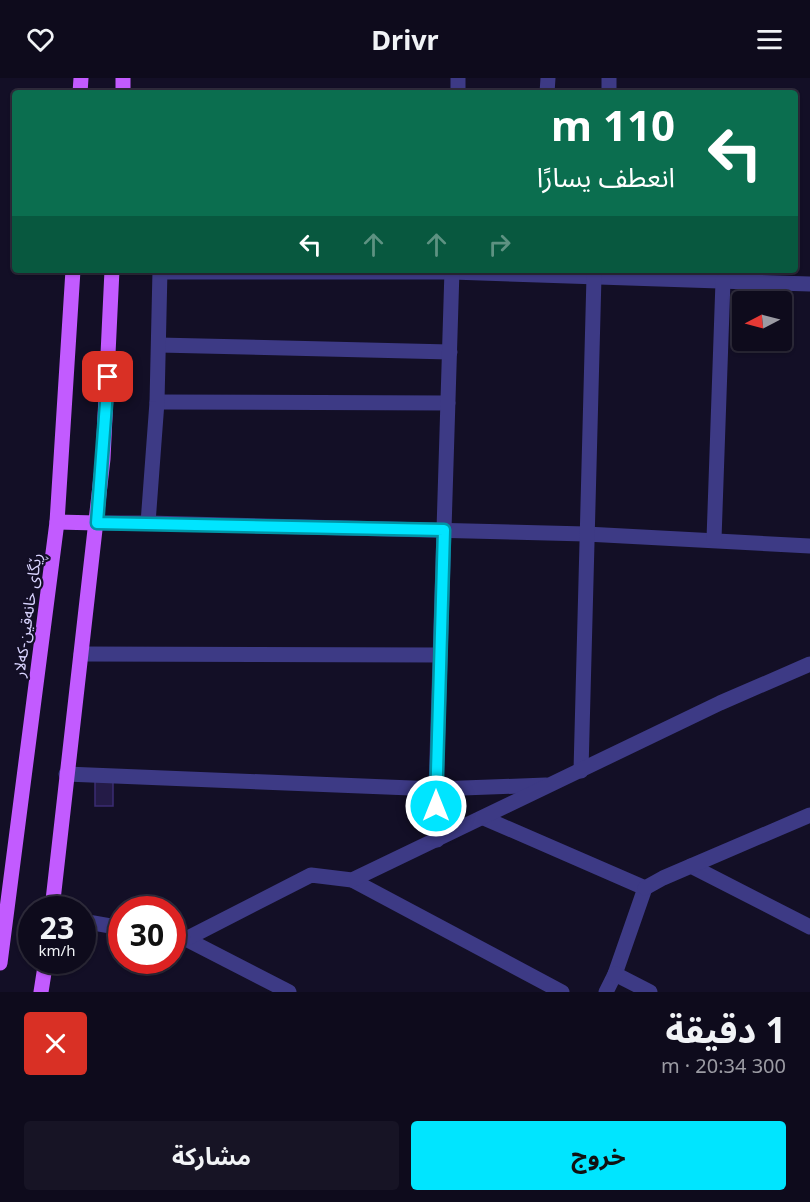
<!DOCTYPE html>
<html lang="ar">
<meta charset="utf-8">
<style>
:root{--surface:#0e0b1c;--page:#171425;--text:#f1f3f6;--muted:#9b9ba3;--line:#2e2b3b;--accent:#00e5ff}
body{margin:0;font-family:"Noto Sans","Noto Sans Arabic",sans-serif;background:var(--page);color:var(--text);direction:rtl;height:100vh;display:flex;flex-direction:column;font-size:22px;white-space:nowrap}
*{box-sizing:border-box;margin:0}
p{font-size:20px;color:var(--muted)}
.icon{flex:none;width:33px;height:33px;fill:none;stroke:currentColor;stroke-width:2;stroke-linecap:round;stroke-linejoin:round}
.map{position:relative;height:914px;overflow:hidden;direction:ltr}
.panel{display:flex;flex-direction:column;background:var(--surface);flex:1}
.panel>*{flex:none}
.top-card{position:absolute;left:12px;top:12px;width:786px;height:183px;border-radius:6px;box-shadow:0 2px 4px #0004,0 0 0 2px var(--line);direction:rtl;background:#0b6e4f;color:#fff;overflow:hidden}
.needle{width:39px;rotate:264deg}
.controls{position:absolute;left:732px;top:213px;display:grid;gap:12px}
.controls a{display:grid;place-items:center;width:60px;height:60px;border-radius:6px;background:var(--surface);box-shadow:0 2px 4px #0004,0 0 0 2px var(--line);font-size:30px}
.speed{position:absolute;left:18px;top:818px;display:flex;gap:12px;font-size:30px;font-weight:700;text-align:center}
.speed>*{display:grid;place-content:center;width:78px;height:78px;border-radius:50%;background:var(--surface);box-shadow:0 2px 4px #0004,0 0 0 2px var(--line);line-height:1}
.speed small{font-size:15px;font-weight:400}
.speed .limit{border:9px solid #d22;background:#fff;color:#111}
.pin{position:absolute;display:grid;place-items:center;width:51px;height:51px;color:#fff;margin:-26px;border-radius:12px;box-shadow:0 3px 9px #0006}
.me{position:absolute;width:66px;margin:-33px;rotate:0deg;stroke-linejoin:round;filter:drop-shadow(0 0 4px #0008)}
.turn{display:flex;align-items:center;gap:21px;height:126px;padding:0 24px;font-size:27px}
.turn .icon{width:78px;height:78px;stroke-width:2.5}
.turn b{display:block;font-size:42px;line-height:51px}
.lanes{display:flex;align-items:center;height:57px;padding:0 24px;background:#0003;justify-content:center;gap:30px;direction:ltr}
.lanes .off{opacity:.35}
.round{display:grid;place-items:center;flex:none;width:63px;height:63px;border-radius:6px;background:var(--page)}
.head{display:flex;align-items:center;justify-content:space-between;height:102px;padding:0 24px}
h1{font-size:36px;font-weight:700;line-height:45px}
.cta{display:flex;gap:12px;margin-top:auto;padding:12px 24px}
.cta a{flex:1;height:69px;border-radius:6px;background:var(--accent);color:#111;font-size:24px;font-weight:700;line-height:69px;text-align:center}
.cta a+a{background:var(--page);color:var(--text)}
header{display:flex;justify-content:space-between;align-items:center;height:78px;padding:0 24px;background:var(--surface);font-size:27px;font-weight:700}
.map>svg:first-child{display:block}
.building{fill:#241b47;stroke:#3b2d73;stroke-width:1.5}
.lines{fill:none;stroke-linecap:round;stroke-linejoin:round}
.minor{stroke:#3d3a85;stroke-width:15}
.major{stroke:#c25bff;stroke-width:15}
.route-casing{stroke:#0095a6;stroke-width:15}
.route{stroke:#00e5ff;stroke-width:10}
.labels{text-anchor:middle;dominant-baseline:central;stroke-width:4.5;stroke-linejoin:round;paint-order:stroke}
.street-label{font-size:16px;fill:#d9d4ff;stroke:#130f26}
</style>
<header><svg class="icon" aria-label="menu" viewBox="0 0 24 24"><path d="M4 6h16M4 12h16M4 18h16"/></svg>Drivr<svg class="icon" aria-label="heart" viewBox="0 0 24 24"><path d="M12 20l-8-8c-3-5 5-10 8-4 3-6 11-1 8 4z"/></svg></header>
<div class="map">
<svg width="810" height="914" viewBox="0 0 810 914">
<rect width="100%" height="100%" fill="#130f26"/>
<!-- building -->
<rect class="building" x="95" y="703" width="18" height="25"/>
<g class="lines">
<!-- minor -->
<g class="minor">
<path d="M 458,15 L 458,0"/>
<path d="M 547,15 L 548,0"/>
<path d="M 609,15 L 609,0"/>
<path d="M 160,194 L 452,194 L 810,206"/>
<path d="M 159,267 L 450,274"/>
<path d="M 157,324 L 448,325"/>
<path d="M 97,445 L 148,445 L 586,456 L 810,468"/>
<path d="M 148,445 L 157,324 L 160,192"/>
<path d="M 714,461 L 723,203"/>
<path d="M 81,576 L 440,577"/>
<path d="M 581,693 L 594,198"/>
<path d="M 66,696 L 436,711 L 546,707"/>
<path d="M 484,740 L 645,810 L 615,896 L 606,914"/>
<path d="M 437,762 L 436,711 L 452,192"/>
<path d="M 691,788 L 810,849"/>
<path d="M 352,802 L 562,914"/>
<path d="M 645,810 L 663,800 L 810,737"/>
<path d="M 82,843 L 122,850"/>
<path d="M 172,859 L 186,861 L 289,914"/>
<path d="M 186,861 L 311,797 L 352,802 L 720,625 L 810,586"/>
<path d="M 615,896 L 650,914"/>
</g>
<!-- major -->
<g class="major">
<path d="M 80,15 L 81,0"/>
<path d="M 123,15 L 123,0"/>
<path d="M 57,444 L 97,445"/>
<path d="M 52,831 L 103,381 L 112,192"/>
<path d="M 0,885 L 57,444 L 73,192"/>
<path d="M 41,914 L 46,882"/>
</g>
</g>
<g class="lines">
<defs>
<path id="route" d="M 108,299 L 97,445 L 444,452 L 436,728"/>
</defs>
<!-- route casing -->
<use href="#route" class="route-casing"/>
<!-- route -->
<use href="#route" class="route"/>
</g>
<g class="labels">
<!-- street labels -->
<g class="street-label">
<text transform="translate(27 537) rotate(-82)">ڕێگای خانەقین-کەلار</text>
</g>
</g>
</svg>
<div class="controls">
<a><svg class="needle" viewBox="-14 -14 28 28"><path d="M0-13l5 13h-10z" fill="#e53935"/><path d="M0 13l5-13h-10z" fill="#9b9ba3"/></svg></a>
</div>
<div class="speed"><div>23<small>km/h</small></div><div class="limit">30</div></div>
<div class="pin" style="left:108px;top:299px;background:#d93025"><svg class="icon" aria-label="arrive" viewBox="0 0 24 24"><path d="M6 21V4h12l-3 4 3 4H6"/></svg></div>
<svg class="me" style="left:436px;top:728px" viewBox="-20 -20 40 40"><circle r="17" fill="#00e5ff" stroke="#fff" stroke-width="3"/><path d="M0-11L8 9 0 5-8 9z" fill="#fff"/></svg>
<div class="top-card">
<div class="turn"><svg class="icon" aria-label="left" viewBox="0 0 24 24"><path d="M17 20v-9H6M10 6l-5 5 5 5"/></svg><div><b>110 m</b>انعطف يسارًا</div></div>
<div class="lanes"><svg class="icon" aria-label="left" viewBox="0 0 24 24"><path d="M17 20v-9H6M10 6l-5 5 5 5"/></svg><svg class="icon off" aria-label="ahead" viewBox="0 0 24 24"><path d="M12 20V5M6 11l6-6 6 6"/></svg><svg class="icon off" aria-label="ahead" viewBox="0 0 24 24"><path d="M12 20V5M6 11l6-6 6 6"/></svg><svg class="icon off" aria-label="right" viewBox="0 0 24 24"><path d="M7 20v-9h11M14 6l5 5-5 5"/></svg></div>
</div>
</div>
<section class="panel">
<div class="head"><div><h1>1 دقيقة</h1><p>300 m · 20:34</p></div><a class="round" style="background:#d93025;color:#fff"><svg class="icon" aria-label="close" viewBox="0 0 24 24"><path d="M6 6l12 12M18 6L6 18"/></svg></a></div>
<div class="cta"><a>خروج</a><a>مشاركة</a></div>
</section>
